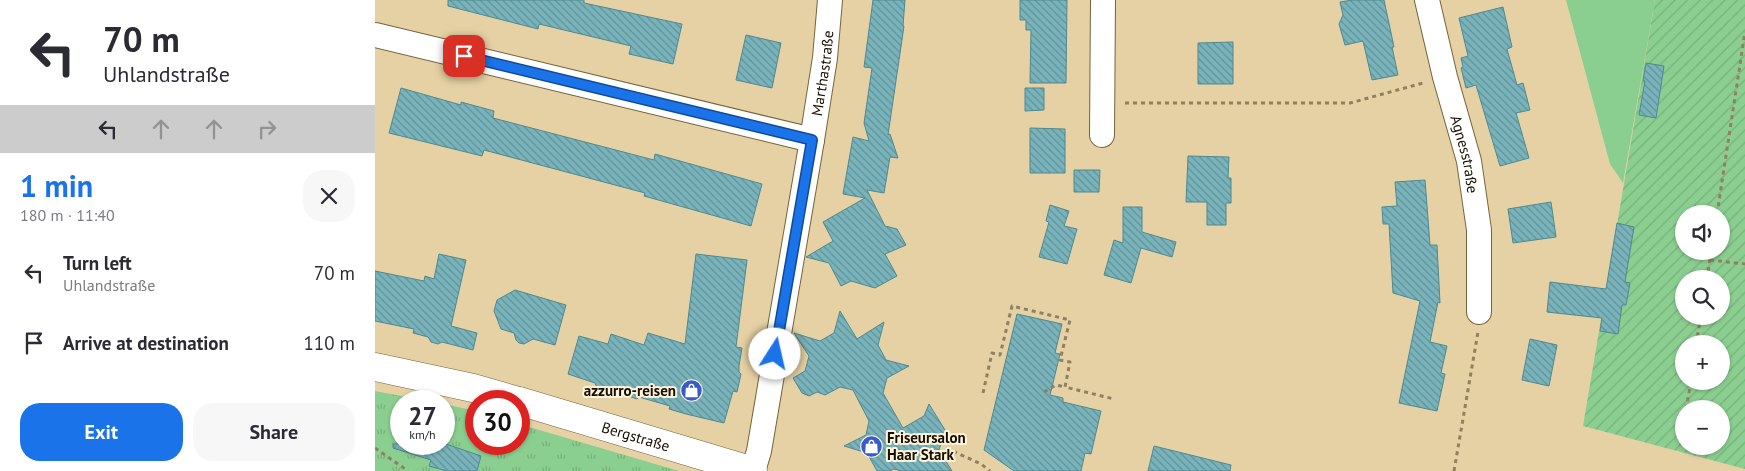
<!DOCTYPE html>
<meta charset="utf-8">
<style>
:root{--surface:#fff;--page:#f7f7f7;--text:#2b2b33;--muted:#7c7c81;--accent:#1a73e8}
body{margin:0;font-family:"PT Sans",sans-serif;background:var(--page);color:var(--text);height:100vh;display:flex;flex-direction:column;font-size:19px;white-space:nowrap}
*{box-sizing:border-box;margin:0}
p{font-size:16px;color:var(--muted)}
.icon{flex:none;width:28px;height:28px;fill:none;stroke:currentColor;stroke-width:2;stroke-linecap:round;stroke-linejoin:round}
.map{position:relative;flex:1;overflow:hidden}
.details{display:flex;flex-direction:column;background:var(--surface);width:375px}
.details>*{flex:none}
.hud{background:#fff;color:var(--text);overflow:hidden}
.controls{position:absolute;left:1300px;top:205px;display:grid;gap:10px}
.controls a{display:grid;place-items:center;width:55px;height:55px;border-radius:50%;background:var(--surface);box-shadow:0 1px 4px #0004;font-size:25px}
.speed{position:absolute;left:15px;top:390px;display:flex;gap:10px;font-size:25px;font-weight:700;text-align:center}
.speed>*{display:grid;place-content:center;width:65px;height:65px;border-radius:50%;background:var(--surface);box-shadow:0 1px 4px #0004;line-height:1}
.speed small{font-size:12px;font-weight:400}
.speed .limit{border:8px solid #d22;background:#fff;color:#111}
.pin{position:absolute;display:grid;place-items:center;width:42px;height:42px;color:#fff;margin:-21px;border-radius:10px;box-shadow:0 2px 8px #0006}
.me{position:absolute;width:55px;margin:-28px;rotate:10deg;stroke-linejoin:round;filter:drop-shadow(0 0 4px #0008)}
.turn{display:flex;align-items:center;gap:18px;height:105px;padding:0 20px;font-size:22px}
.turn .icon{width:65px;height:65px;stroke-width:2.5}
.turn b{display:block;font-size:35px;line-height:42px}
.lanes{display:flex;align-items:center;height:48px;padding:0 20px;background:#0003;justify-content:center;gap:25px;direction:ltr}
.lanes .off{opacity:.35}
.round{display:grid;place-items:center;flex:none;width:52px;height:52px;border-radius:20px;background:var(--page)}
.head{display:flex;align-items:center;justify-content:space-between;height:85px;padding:0 20px}
h1{font-size:30px;font-weight:700;line-height:38px;color:var(--accent)}
.button{display:flex;gap:10px;margin-top:auto;padding:10px 20px}
.button a{flex:1;height:58px;border-radius:20px;background:var(--accent);color:#fff;font-size:20px;font-weight:700;line-height:58px;text-align:center}
.button a+a{background:var(--page);color:var(--text)}
ul{padding:0;list-style:none}
li{display:flex;align-items:center;gap:15px;height:70px;padding:0 20px}
li div{flex:1}
li b{display:block;font-size:19px}
li em{font-style:normal}
main{display:flex;flex:1;min-height:0}
.map>svg:first-child{display:block}
.grass{fill:#8bcf90}
.park{fill:url(#park-tufts)}
.garden{fill:url(#garden-furrows);fill-rule:evenodd}
.building{fill:url(#building-back-hatch);stroke:#4e8990}
.lines{fill:none;stroke-linecap:round;stroke-linejoin:round}
.minor-casing{stroke:#75633b;stroke-width:26}
.tertiary-casing{stroke:#75633b;stroke-width:29}
.path{stroke:#8f8061;stroke-width:3;stroke-dasharray:4 4;stroke-linecap:butt}
.minor{stroke:#fff;stroke-width:24}
.tertiary{stroke:#fff;stroke-width:28}
.route-casing{stroke:#114b97;stroke-width:12}
.route{stroke:#1a73e8;stroke-width:9}
.labels{text-anchor:middle;dominant-baseline:central;stroke-width:4;stroke-linejoin:round;paint-order:stroke}
.street-label{font-size:15px;fill:#160e01;stroke:#fef4dd}
.poi-label{font-size:15px;font-weight:bold;fill:#160e01;stroke:#fef4dd;text-anchor:end}
</style>
<main>
<section class="details">
<div class="hud">
<div class="turn"><svg class="icon" aria-label="left" viewBox="0 0 24 24"><path d="M17 20v-9H6M10 6l-5 5 5 5"/></svg><div><b>70 m</b>Uhlandstraße</div></div>
<div class="lanes"><svg class="icon" aria-label="left" viewBox="0 0 24 24"><path d="M17 20v-9H6M10 6l-5 5 5 5"/></svg><svg class="icon off" aria-label="ahead" viewBox="0 0 24 24"><path d="M12 20V5M6 11l6-6 6 6"/></svg><svg class="icon off" aria-label="ahead" viewBox="0 0 24 24"><path d="M12 20V5M6 11l6-6 6 6"/></svg><svg class="icon off" aria-label="right" viewBox="0 0 24 24"><path d="M7 20v-9h11M14 6l5 5-5 5"/></svg></div>
</div>
<div class="head"><div><h1>1 min</h1><p>180 m · 11:40</p></div><a class="round"><svg class="icon" aria-label="close" viewBox="0 0 24 24"><path d="M6 6l12 12M18 6L6 18"/></svg></a></div>
<ul>
<li><svg class="icon" aria-label="left" viewBox="0 0 24 24"><path d="M17 20v-9H6M10 6l-5 5 5 5"/></svg><div><b>Turn left</b><p>Uhlandstraße</p></div><em>70 m</em></li>
<li><svg class="icon" aria-label="arrive" viewBox="0 0 24 24"><path d="M6 21V4h12l-3 4 3 4H6"/></svg><div><b>Arrive at destination</b></div><em>110 m</em></li>
</ul>
<div class="button"><a>Exit</a><a>Share</a></div>
</section>
<div class="map">
<svg width="1370" height="471" viewBox="0 0 1370 471">
<defs>
<pattern id="park-tufts" width="24" height="20" patternUnits="userSpaceOnUse" patternTransform="scale(1.25)"><rect width="24" height="20" fill="#8bcf90"/><path d="M3 7l-1-3M5 7V3M7 7l1-3M15 17l-1-3M17 17v-4M19 17l1-3" fill="none" stroke="#77b17a"/></pattern>
<pattern id="garden-furrows" width="10" height="10" patternUnits="userSpaceOnUse" patternTransform="scale(1.25)"><rect width="10" height="10" fill="#8bcf90"/><path d="M-1 1l2-2M0 10L10 0M9 11l2-2" fill="none" stroke="#77b17a"/></pattern>
<pattern id="building-back-hatch" width="6" height="6" patternUnits="userSpaceOnUse" patternTransform="scale(1.25)"><rect width="6" height="6" fill="#79b4bc"/><path d="M-1 5l2 2M0 0l6 6M5-1l2 2" fill="none" stroke="#629196"/></pattern>
</defs>
<rect width="100%" height="100%" fill="#e6d1a5"/>
<!-- grass -->
<path class="grass" d="M 1191,0 L 1280,0 L 1248,183 L 1235,164 Z"/>
<!-- park -->
<path class="park" d="M 0,391 L 52,401 L 26,401 L 26,444 L 69,444 L 69,404 L 101,411 L 101,444 L 144,444 L 144,424 L 304,471 L 0,471 Z"/>
<!-- garden -->
<path class="garden" d="M 1280,0 L 1370,0 L 1370,469 L 1208,426 ZM 1309,214 L 1346,214 L 1346,251 L 1309,251 ZM 1309,279 L 1346,279 L 1346,316 L 1309,316 ZM 1309,344 L 1346,344 L 1346,381 L 1309,381 ZM 1309,409 L 1346,409 L 1346,446 L 1309,446 Z"/>
<!-- building -->
<g class="building">
<path d="M 73,0 L 209,0 L 209,3 L 307,24 L 298,64 L 254,54 L 256,46 L 164,24 L 163,29 L 73,6 Z"/>
<path d="M 498,0 L 530,0 L 528,26 L 529,26 L 513,135 L 515,134 L 523,158 L 515,157 L 509,193 L 492,190 L 510,226 L 522,229 L 531,245 L 510,254 L 522,276 L 500,288 L 476,281 L 466,286 L 454,263 L 431,257 L 458,241 L 448,222 L 490,198 L 468,194 L 478,137 L 494,141 L 489,123 L 497,68 L 489,67 Z"/>
<path d="M 645,0 L 692,0 L 691,83 L 655,83 L 656,30 L 651,30 L 651,20 L 645,20 Z"/>
<path d="M 977,0 L 1009,0 L 1019,47 L 1017,47 L 1023,75 L 997,80 L 988,41 L 970,45 L 964,24 L 968,15 L 965,2 Z"/>
<path d="M 1128,7 L 1137,47 L 1132,49 L 1142,85 L 1148,83 L 1155,110 L 1141,113 L 1154,158 L 1125,166 L 1101,85 L 1091,88 L 1086,68 L 1088,67 L 1086,58 L 1093,56 L 1084,18 Z"/>
<path d="M 371,35 L 406,43 L 397,88 L 361,80 Z"/>
<path d="M 858,42 L 858,84 L 823,84 L 823,43 Z"/>
<path d="M 1271,63 L 1289,66 L 1281,118 L 1264,115 L 1270,81 L 1268,81 Z"/>
<path d="M 26,88 L 86,105 L 86,102 L 119,111 L 118,118 L 279,160 L 280,154 L 387,184 L 376,226 L 269,196 L 270,193 L 109,150 L 107,156 L 14,133 Z"/>
<path d="M 650,88 L 669,88 L 669,110 L 650,111 Z"/>
<path d="M 655,128 L 690,129 L 690,173 L 655,173 Z"/>
<path d="M 813,156 L 854,157 L 853,178 L 856,178 L 856,203 L 851,203 L 851,225 L 832,225 L 832,202 L 811,202 Z"/>
<path d="M 699,170 L 725,170 L 724,192 L 699,192 Z"/>
<path d="M 1050,180 L 1055,245 L 1062,245 L 1065,303 L 1063,302 L 1055,342 L 1072,346 L 1066,373 L 1070,374 L 1062,411 L 1024,403 L 1045,301 L 1018,293 L 1014,224 L 1008,224 L 1007,207 L 1022,206 L 1020,182 Z"/>
<path d="M 1176,202 L 1181,237 L 1138,243 L 1133,209 Z"/>
<path d="M 675,205 L 694,211 L 689,226 L 702,229 L 692,264 L 664,257 L 674,222 L 671,221 Z"/>
<path d="M 748,207 L 767,207 L 767,232 L 801,242 L 797,257 L 766,248 L 756,283 L 729,275 L 739,240 L 748,243 Z"/>
<path d="M 1242,223 L 1259,227 L 1250,282 L 1255,283 L 1251,305 L 1247,305 L 1243,334 L 1225,331 L 1227,318 L 1172,312 L 1175,282 L 1231,289 Z"/>
<path d="M 64,254 L 91,260 L 76,326 L 102,333 L 98,350 L 67,342 L 63,344 L 56,342 L 53,337 L 38,333 L 39,329 L 0,321 L 0,271 L 49,281 L 50,276 L 59,279 Z"/>
<path d="M 321,254 L 372,260 L 361,347 L 367,348 L 364,366 L 364,372 L 366,374 L 362,392 L 358,391 L 349,423 L 311,414 L 294,409 L 295,406 L 264,397 L 262,399 L 239,391 L 239,393 L 234,391 L 230,393 L 223,390 L 220,383 L 193,374 L 204,336 L 233,344 L 236,334 L 269,345 L 273,333 L 310,344 Z"/>
<path d="M 140,290 L 191,305 L 180,345 L 158,339 L 149,344 L 144,343 L 141,340 L 139,333 L 126,329 L 119,311 L 122,300 Z"/>
<path d="M 465,311 L 482,339 L 509,322 L 503,345 L 511,360 L 534,366 L 512,378 L 508,393 L 528,428 L 549,416 L 554,404 L 570,430 L 564,450 L 577,471 L 526,471 L 519,469 L 515,471 L 502,471 L 492,453 L 469,446 L 491,435 L 494,421 L 478,390 L 465,387 L 450,395 L 442,392 L 434,396 L 427,393 L 418,378 L 430,371 L 434,356 L 419,333 L 445,341 L 459,333 Z"/>
<path d="M 642,314 L 687,324 L 680,353 L 685,354 L 675,395 L 688,398 L 688,402 L 726,411 L 716,454 L 710,453 L 706,471 L 639,471 L 609,450 Z"/>
<path d="M 1155,339 L 1182,345 L 1174,386 L 1147,380 Z"/>
<path d="M 18,444 L 71,444 L 106,456 L 102,471 L 72,471 L 54,466 L 56,460 L 18,448 Z"/>
<path d="M 779,446 L 856,465 L 855,471 L 773,471 Z"/>
</g>
<g class="lines">
<defs>
<g id="minor">
<path id="s1" d="M 1052,0 L 1070,77 L 1094,161 L 1104,230 L 1104,312"/>
<path d="M 0,35 L 437,140"/>
<path d="M 727,135 L 728,0"/>
<path id="s2" d="M 378,471 L 384,451 L 437,140 L 450,58 L 455,0"/>
</g>
<g id="tertiary">
<path d="M 0,367 L 98,388 L 143,401"/>
<path id="s3" d="M 144,401 L 378,471"/>
</g>
</defs>
<!-- minor casing -->
<use href="#minor" class="minor-casing"/>
<!-- tertiary casing -->
<use href="#tertiary" class="tertiary-casing"/>
<!-- path -->
<g class="path">
<path d="M 750,103 L 975,103 L 1048,83"/>
<path d="M 1342,214 L 1370,32"/>
<path d="M 1335,260 L 1370,264"/>
<path d="M 1332,279 L 1336,251"/>
<path d="M 1321,344 L 1326,316"/>
<path d="M 669,392 L 681,385 L 690,387"/>
<path d="M 608,393 L 617,353 L 625,355 L 637,306 L 695,320 L 685,360 L 695,362 L 690,387 L 739,399"/>
<path d="M 1311,409 L 1316,381"/>
<path d="M 1306,445 L 1309,424"/>
<path d="M 0,448 L 33,471"/>
<path d="M 571,448 L 606,464 L 615,471"/>
<path d="M 1079,471 L 1103,332"/>
</g>
<!-- minor -->
<use href="#minor" class="minor"/>
<!-- tertiary -->
<use href="#tertiary" class="tertiary"/>
</g>
<g class="lines">
<defs>
<path id="route" d="M 89,56 L 437,140 L 400,354"/>
</defs>
<!-- route casing -->
<use href="#route" class="route-casing"/>
<!-- route -->
<use href="#route" class="route"/>
</g>
<!-- icons -->
<defs>
<symbol id="shop-disc" viewBox="-11 -11 22 22"><circle r="9.5" fill="#365bcb" stroke="#fef4dd"/><path d="M-5-2.5h2.3a2.7 3.5 0 0 1 5.4 0H5L5.5 6h-11ZM-1.5-2.5h3a1.5 2.3 0 0 0-3 0Z" fill="#fff"/></symbol>
</defs>
<g fill-rule="evenodd">
<use href="#shop-disc" x="304" y="378" width="25" height="25"/>
<use href="#shop-disc" x="484" y="434" width="25" height="25"/>
</g>
<g class="labels">
<!-- street labels -->
<g class="street-label">
<text stroke="none"><textPath href="#s2" startOffset="404">Marthastraße</textPath></text>
<text stroke="none"><textPath href="#s1" startOffset="159">Agnesstraße</textPath></text>
<text stroke="none"><textPath href="#s3" startOffset="122">Bergstraße</textPath></text>
</g>
<!-- poi labels -->
<g class="poi-label">
<text x="301" y="390">azzurro-reisen</text>
<text x="512" y="437" text-anchor="start">Friseursalon<tspan x="512" dy="17">Haar Stark</tspan></text>
</g>
</g>
</svg>
<div class="controls">
<a><svg class="icon" aria-label="sound" viewBox="0 0 24 24"><path d="M4 9h4l5-4v14l-5-4H4zM17 9q2 3 0 6"/></svg></a>
<a><svg class="icon" aria-label="search" viewBox="0 0 24 24"><circle cx="10" cy="10" r="6"/><path d="M15 15l6 6"/></svg></a>
<a>+</a>
<a>−</a>
</div>
<div class="speed"><div>27<small>km/h</small></div><div class="limit">30</div></div>
<div class="pin" style="left:89px;top:56px;background:#d93025"><svg class="icon" aria-label="arrive" viewBox="0 0 24 24"><path d="M6 21V4h12l-3 4 3 4H6"/></svg></div>
<svg class="me" style="left:400px;top:354px" viewBox="-20 -20 40 40"><circle r="19" fill="#fff"/><path d="M0-13L10 11 0 6-10 11z" fill="#1a73e8"/></svg>
</div>
</main>
